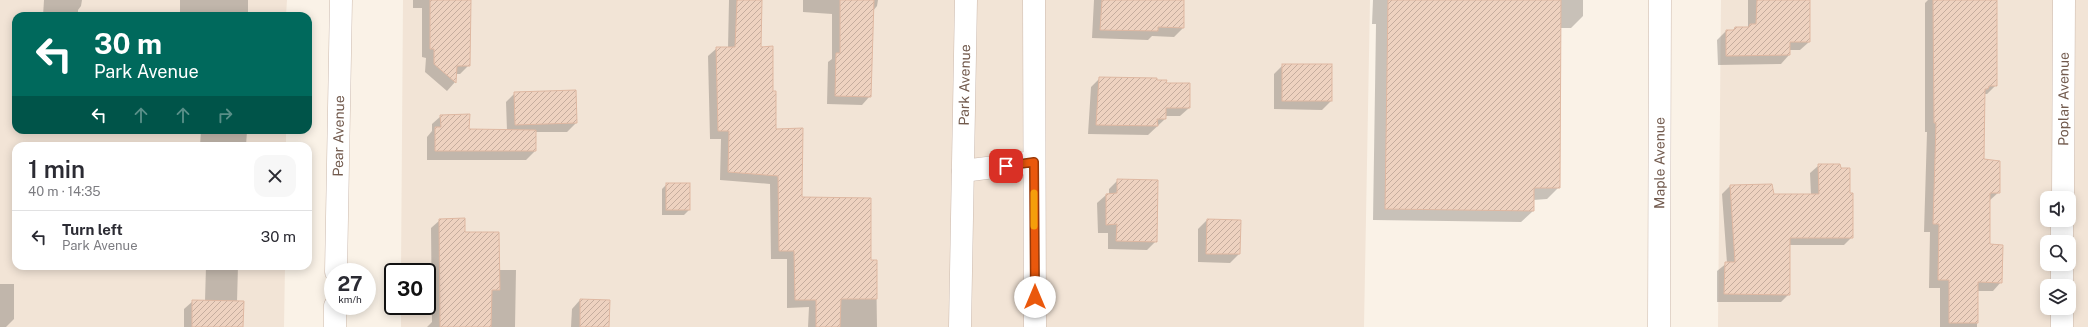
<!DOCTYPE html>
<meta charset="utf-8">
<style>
:root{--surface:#fff;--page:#f7f7f7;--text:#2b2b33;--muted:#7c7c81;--line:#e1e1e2}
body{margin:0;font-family:"Public Sans",sans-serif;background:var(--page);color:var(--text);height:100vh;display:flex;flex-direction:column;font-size:15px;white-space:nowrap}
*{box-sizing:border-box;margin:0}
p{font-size:13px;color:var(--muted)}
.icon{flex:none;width:22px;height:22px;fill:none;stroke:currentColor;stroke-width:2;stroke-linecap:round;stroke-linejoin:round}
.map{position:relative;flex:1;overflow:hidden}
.details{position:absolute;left:12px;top:142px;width:300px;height:128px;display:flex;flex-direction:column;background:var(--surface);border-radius:12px;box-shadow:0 2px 10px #0003}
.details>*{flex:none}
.guide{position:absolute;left:12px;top:12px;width:300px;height:122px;border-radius:12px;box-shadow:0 2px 10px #0003;background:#00695c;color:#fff;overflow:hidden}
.buttons{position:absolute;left:2040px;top:191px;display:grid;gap:8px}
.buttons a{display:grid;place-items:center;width:36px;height:36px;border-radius:8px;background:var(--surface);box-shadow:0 2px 10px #0003;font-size:20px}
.speed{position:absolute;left:324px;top:263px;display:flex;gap:8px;font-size:20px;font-weight:700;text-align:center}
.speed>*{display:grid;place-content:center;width:52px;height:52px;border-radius:50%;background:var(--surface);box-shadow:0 2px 10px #0003;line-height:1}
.speed small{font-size:10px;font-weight:400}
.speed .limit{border:2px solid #111;border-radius:6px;background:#fff;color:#111}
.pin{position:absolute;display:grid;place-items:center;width:34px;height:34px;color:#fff;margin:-17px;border-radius:8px;box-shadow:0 2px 6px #0006}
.me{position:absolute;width:44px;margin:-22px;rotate:0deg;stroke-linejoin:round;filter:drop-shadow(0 0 3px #0008)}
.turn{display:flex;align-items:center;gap:14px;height:84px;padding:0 16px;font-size:18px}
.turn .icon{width:52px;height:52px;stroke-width:2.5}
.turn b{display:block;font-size:28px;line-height:34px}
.lanes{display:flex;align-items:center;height:38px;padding:0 16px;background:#0003;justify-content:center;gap:20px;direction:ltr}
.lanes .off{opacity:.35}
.round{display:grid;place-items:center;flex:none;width:42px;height:42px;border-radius:12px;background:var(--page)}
.summary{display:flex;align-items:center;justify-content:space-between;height:68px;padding:0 16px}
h1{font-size:24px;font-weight:600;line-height:30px}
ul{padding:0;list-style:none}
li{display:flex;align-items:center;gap:12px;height:52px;padding:0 16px;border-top:1px solid var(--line)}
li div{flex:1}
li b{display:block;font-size:15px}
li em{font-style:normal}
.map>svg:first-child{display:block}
.residential{fill:#f2e4d6;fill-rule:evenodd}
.shadow{fill:#0003}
.building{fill:url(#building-hatch);stroke:#dfb8a2}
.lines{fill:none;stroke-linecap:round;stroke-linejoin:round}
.street-casing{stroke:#ccbaae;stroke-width:23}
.street{stroke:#fff;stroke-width:22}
.route-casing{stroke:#983908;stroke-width:10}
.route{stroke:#ea580c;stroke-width:7}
.slow{stroke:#f59e0b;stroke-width:7}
.labels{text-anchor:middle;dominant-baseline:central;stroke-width:3.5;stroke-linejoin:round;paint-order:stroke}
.street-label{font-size:14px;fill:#725a4d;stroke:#fdf7ed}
</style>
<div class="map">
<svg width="2088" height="327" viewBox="0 0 2088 327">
<defs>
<pattern id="building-hatch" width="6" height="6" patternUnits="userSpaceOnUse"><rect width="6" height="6" fill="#eed2c0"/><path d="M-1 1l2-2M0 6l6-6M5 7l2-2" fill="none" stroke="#c5ad9e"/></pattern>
</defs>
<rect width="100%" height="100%" fill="#faf2e7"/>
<!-- residential -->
<g class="residential">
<path d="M 0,0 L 287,0 L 286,16 L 16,16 L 16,130 L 286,130 L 286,146 L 16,146 L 16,266 L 285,266 L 284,327 L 0,327 Z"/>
<path d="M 403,0 L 1370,0 L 1364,327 L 401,327 L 401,306 L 427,306 L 427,272 L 401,272 Z"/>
<path d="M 1721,0 L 2088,0 L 2088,327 L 1718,327 ZM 2047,198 L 2069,198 L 2069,220 L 2047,220 ZM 2047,242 L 2069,242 L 2069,264 L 2047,264 ZM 2047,286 L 2069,286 L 2069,308 L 2047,308 Z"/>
</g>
<!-- shadow -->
<g class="shadow">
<path d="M 44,0 L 82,0 L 81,6 L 78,10 L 78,16 L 43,16 Z"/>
<rect x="180" y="0" width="68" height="16"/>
<path d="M 413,0 L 470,0 L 469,65 L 460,74 L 455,74 L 455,82 L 447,91 L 425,72 L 426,58 L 422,57 L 422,8 L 413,8 Z"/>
<path d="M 729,0 L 761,0 L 760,48 L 772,92 L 775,130 L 801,198 L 870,261 L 876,261 L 877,327 L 808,327 L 809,307 L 787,308 L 787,259 L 771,259 L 770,184 L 720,180 L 721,139 L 710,139 L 708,56 L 717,48 L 728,48 Z"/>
<path d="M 803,0 L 878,0 L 877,6 L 872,12 L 870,96 L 862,105 L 827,104 L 828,62 L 832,59 L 832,14 L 803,12 Z"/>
<path d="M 1094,0 L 1183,0 L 1183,28 L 1174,37 L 1152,36 L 1148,40 L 1092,38 Z"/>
<path d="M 1373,0 L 1583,0 L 1583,16 L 1571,28 L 1560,28 L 1559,187 L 1547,199 L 1533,200 L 1533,211 L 1521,222 L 1373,220 L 1376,24 L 1372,24 Z"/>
<path d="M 1748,0 L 1809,0 L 1809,42 L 1800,50 L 1789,50 L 1789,55 L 1781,64 L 1718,65 L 1717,40 L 1726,31 L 1732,31 L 1735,28 L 1748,28 Z"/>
<path d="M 1928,0 L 1996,0 L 1996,85 L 1987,94 L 1984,94 L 1983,160 L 1999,192 L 1989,201 L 1989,245 L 2001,282 L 1993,291 L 1977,291 L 1977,327 L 1940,327 L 1940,288 L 1929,288 L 1930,232 L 1924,232 L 1927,132 L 1925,132 L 1925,3 Z"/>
<path d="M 1283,65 L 1331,101 L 1322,110 L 1274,109 L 1274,74 Z"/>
<path d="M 1100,78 L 1156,81 L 1189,108 L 1180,116 L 1165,116 L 1165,119 L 1148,135 L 1088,134 L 1091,87 Z"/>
<path d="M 515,93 L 576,123 L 567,132 L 535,132 L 535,151 L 526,160 L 427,160 L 427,137 L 432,131 L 432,124 L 441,116 L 468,130 L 507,131 L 506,102 Z"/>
<path d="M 201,130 L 247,131 L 246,146 L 200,146 Z"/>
<path d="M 1818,166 L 1852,237 L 1844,245 L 1789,245 L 1789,294 L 1781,302 L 1717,302 L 1717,271 L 1727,263 L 1722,194 L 1730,186 L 1773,195 L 1811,195 L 1810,173 Z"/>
<path d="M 1118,180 L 1156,241 L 1147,250 L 1108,249 L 1108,233 L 1098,233 L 1097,203 L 1106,195 L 1109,194 L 1109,189 Z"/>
<path d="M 667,184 L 689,210 L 684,215 L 662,215 L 662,189 Z"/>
<path d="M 440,220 L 464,233 L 499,270 L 516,270 L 515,327 L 427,327 L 432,322 L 431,228 Z"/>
<path d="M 1207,220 L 1240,221 L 1239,254 L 1230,263 L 1198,262 L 1198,229 Z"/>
<path d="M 206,266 L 238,266 L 237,302 L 242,327 L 184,327 L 184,309 L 193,301 L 205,301 Z"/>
<path d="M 0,284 L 14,284 L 14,319 L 6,327 L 0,327 Z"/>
<path d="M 580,300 L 608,327 L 571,327 L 572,309 Z"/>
</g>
<!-- building -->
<g class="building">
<path d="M 430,0 L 471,0 L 470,66 L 457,66 L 456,83 L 434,64 L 434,49 L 430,49 Z"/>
<path d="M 737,0 L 762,0 L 761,47 L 773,46 L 773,91 L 776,91 L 776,129 L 803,128 L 802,197 L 871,198 L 871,260 L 877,260 L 877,299 L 841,299 L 840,327 L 816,327 L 816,300 L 795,300 L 794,251 L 779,251 L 778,176 L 728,172 L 729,131 L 718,131 L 716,47 L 735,47 Z"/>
<path d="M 840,0 L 874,0 L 871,97 L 835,96 L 836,53 L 840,53 Z"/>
<path d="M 1102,0 L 1184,0 L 1184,28 L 1158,27 L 1158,31 L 1100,30 Z"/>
<path d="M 1388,0 L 1561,0 L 1560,188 L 1534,188 L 1534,211 L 1385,209 Z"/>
<path d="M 1757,0 L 1810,0 L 1810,42 L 1790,42 L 1790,55 L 1726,56 L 1726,30 L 1734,30 L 1735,27 L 1749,27 L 1750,24 L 1756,24 Z"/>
<path d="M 1933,0 L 1997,0 L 1997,86 L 1989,86 L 1988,89 L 1985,89 L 1984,159 L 2000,161 L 2000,193 L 1990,193 L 1990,244 L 2003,245 L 2002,283 L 1978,282 L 1978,323 L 1949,323 L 1949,280 L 1938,280 L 1939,224 L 1933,224 L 1936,123 L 1934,123 Z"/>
<rect x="1282" y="64" width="50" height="37"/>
<path d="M 1099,77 L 1157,78 L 1157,80 L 1167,80 L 1166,83 L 1190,83 L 1190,108 L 1166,108 L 1166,119 L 1157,119 L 1158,126 L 1096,125 Z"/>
<path d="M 576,90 L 577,123 L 515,125 L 514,92 Z"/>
<path d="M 470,114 L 469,129 L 536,130 L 536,151 L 435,151 L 435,127 L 441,127 L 440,115 Z"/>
<path d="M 1818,164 L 1840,164 L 1841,168 L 1850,168 L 1850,193 L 1853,193 L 1853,238 L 1790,238 L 1790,295 L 1724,294 L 1725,262 L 1735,262 L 1730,185 L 1772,184 L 1774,194 L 1819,194 Z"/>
<path d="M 1117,179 L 1158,180 L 1157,242 L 1116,241 L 1117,224 L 1106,225 L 1106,194 L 1117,193 Z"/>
<rect x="666" y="183" width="24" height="27"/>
<path d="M 465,218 L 465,232 L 499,232 L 500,290 L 492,290 L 491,327 L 440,327 L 439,219 Z"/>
<path d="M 1207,219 L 1241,220 L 1240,254 L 1206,254 Z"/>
<path d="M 580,299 L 610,300 L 609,327 L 580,327 Z"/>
<path d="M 192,300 L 244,301 L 243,327 L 192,327 Z"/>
</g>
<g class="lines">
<defs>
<g id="street">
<path d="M 1034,0 L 1035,327"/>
<path d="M 963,171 L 1034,162"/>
<path id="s1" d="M 2063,198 L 2064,0"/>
<path d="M 2062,242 L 2062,220"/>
<path id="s2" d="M 336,272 L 341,0"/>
<path d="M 2062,286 L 2062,264"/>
<path d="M 335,327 L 335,306"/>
<path id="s3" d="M 960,327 L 966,0"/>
<path id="s4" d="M 1659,327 L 1660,0"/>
<path d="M 2062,327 L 2062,308"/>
</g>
</defs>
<!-- street casing -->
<use href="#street" class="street-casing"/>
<!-- street -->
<use href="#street" class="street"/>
</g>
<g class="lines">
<defs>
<path id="route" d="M 1006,166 L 1034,162 L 1035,297"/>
</defs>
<!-- route casing -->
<use href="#route" class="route-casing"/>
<!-- route -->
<use href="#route" class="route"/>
<!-- slow -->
<path class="slow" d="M 1034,193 L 1034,226"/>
</g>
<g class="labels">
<!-- street labels -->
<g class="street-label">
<text stroke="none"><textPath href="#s3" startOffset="242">Park Avenue</textPath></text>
<text stroke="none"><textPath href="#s1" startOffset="99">Poplar Avenue</textPath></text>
<text stroke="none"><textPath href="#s2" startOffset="136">Pear Avenue</textPath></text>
<text stroke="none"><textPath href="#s4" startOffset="164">Maple Avenue</textPath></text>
</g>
</g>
</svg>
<div class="buttons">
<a><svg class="icon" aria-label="sound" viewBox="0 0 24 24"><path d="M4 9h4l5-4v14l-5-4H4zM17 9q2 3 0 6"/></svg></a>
<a><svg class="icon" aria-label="search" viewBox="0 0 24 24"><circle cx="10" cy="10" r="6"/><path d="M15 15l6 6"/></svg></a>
<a><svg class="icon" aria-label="layers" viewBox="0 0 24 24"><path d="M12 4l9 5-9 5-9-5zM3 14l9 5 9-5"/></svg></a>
</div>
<div class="speed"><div>27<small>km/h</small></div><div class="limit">30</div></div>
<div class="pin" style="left:1006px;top:166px;background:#d93025"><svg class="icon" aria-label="arrive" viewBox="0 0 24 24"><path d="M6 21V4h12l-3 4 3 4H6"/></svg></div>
<svg class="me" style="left:1035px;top:297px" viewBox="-20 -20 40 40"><circle r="19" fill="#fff"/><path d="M0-13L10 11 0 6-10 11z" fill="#ea580c"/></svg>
<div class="guide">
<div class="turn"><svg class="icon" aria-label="left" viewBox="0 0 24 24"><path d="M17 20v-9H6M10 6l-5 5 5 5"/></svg><div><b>30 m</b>Park Avenue</div></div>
<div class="lanes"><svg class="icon" aria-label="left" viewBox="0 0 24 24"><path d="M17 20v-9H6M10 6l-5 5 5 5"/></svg><svg class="icon off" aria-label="ahead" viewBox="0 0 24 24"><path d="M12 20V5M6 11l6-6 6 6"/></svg><svg class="icon off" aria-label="ahead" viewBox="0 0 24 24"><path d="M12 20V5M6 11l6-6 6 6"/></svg><svg class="icon off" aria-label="right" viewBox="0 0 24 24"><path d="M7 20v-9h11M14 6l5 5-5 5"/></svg></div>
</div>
<section class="details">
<div class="summary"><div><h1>1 min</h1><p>40 m · 14:35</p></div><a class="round"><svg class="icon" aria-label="close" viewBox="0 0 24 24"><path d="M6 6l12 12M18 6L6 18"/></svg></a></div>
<ul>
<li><svg class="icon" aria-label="left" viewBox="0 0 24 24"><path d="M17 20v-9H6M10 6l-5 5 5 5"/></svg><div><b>Turn left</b><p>Park Avenue</p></div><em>30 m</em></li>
</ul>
</section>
</div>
